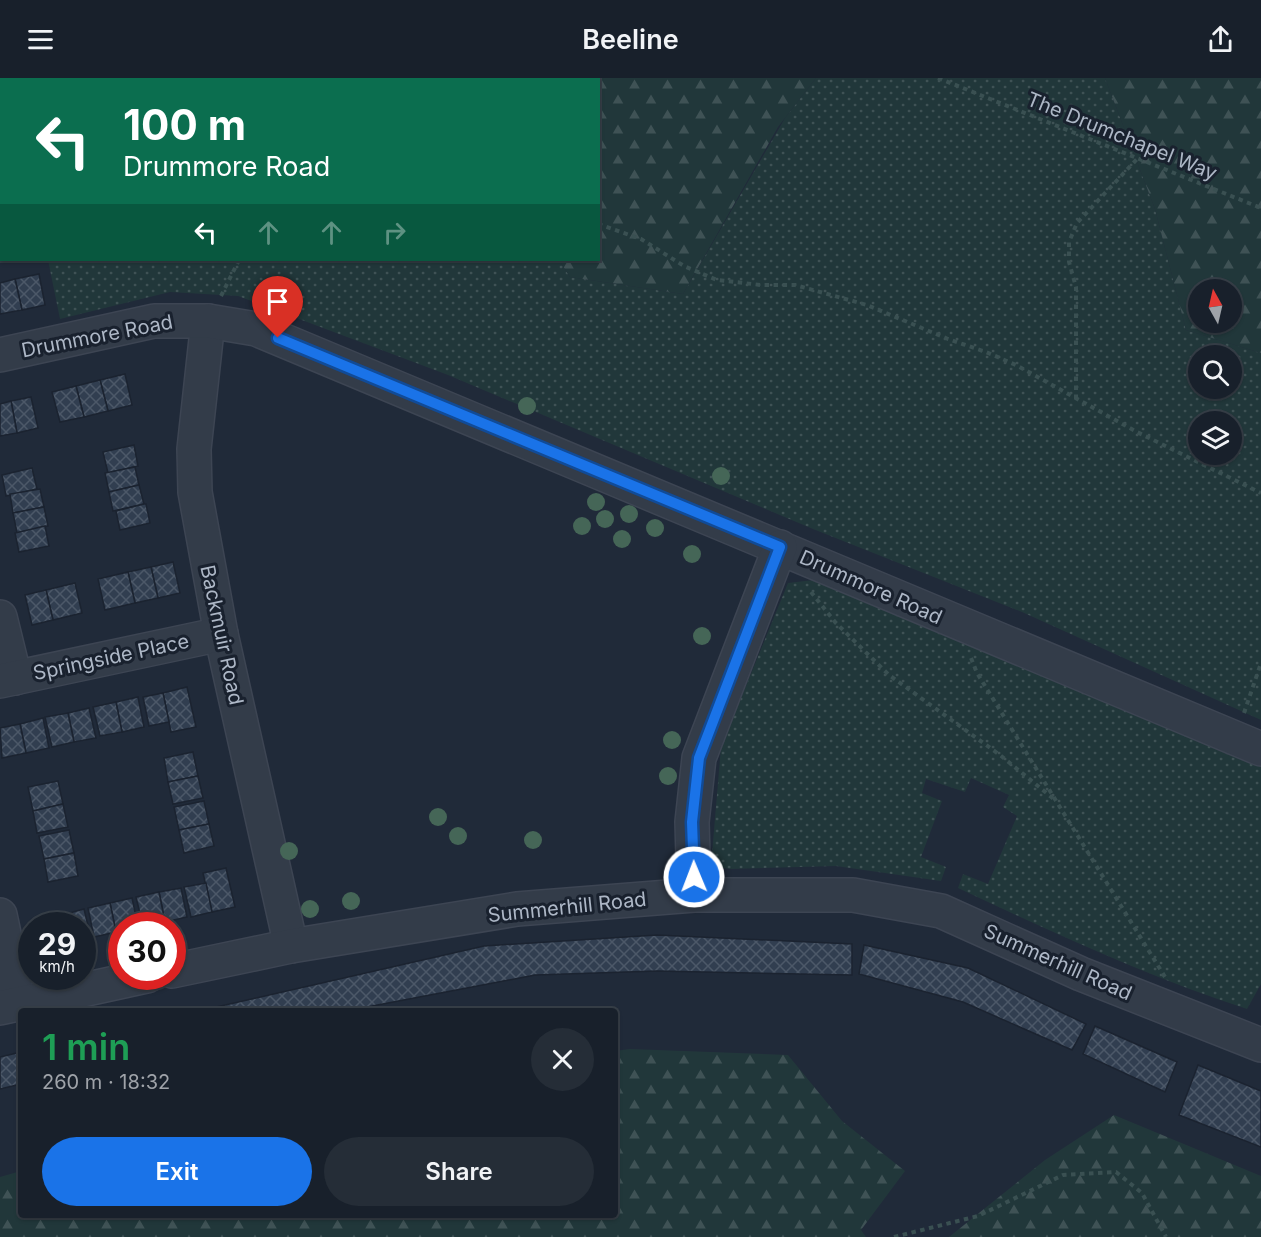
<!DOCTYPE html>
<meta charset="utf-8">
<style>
:root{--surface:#18202b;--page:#252d37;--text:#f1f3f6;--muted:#9fa3a9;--line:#363e47;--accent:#1a73e8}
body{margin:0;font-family:Inter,sans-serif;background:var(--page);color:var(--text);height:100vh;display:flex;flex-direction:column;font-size:22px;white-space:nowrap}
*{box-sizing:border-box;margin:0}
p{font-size:20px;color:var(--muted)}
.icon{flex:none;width:33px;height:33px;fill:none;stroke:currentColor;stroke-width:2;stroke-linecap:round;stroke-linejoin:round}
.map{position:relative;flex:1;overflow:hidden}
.sheet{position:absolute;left:18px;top:930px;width:600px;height:210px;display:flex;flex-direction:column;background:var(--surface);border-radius:6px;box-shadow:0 2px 4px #0004,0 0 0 2px var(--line)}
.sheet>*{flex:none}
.guide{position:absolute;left:0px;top:0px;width:600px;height:183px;box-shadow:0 2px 4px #0004,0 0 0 2px var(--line);background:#0b6e4f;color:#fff;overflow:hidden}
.needle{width:39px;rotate:352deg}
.controls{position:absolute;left:1188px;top:201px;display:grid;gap:12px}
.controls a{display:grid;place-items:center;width:54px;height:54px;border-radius:50%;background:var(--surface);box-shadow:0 2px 4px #0004,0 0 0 2px var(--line);font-size:30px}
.speed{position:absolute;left:18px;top:834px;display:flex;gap:12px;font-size:30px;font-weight:700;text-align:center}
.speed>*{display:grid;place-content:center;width:78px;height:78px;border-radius:50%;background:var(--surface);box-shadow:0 2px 4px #0004,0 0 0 2px var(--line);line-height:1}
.speed small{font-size:15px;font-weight:400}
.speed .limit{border:9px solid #d22;background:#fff;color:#111}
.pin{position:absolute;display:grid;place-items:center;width:51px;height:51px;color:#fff;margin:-62px -26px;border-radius:50% 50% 50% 0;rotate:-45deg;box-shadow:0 0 6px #0007}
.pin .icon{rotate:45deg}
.me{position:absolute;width:66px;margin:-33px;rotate:359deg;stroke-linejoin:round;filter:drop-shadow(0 0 4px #0008)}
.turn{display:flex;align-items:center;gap:21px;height:126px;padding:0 24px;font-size:27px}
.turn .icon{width:78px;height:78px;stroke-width:2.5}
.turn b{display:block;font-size:42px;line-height:51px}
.lanes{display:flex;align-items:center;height:57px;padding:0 24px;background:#0003;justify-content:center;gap:30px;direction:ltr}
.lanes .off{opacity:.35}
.round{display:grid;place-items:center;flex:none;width:63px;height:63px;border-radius:32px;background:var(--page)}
.headline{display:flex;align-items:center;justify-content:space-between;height:102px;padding:0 24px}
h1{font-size:36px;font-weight:600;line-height:45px;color:#1e9e55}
.action{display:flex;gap:12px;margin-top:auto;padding:12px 24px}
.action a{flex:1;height:69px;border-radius:36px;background:var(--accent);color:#fff;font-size:24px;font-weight:600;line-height:69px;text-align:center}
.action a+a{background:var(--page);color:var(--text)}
header{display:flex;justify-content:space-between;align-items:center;height:78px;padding:0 24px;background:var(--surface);font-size:27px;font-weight:600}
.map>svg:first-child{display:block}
.grass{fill:url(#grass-dots);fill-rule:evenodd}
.forest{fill:url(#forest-firs);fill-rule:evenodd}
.building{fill:url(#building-cross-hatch);stroke:#1b2330;stroke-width:1.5}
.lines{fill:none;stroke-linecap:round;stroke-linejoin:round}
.minor-casing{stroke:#3d4553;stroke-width:36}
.path{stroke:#3a5052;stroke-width:4;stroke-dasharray:4.5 4.5;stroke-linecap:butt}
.minor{stroke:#333c49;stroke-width:33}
.tree{fill:#456657}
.route-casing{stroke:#114b97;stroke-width:15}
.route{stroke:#1a73e8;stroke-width:10}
.labels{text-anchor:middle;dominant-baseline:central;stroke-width:6;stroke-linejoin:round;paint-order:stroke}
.street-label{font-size:20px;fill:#adb7c6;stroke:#19212e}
</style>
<header><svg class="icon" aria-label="menu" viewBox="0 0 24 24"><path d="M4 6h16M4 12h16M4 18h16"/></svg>Beeline<svg class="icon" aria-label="share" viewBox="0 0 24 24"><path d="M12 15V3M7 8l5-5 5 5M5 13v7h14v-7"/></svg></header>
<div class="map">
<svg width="1261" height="1159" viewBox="0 0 1261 1159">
<defs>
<pattern id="grass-dots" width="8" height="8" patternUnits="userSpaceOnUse" patternTransform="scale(1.5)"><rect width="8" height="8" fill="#21373a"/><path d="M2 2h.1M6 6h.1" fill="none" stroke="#3f5255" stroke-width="1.8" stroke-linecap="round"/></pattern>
<pattern id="forest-firs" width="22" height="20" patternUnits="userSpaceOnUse" patternTransform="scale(1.5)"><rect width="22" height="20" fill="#21373a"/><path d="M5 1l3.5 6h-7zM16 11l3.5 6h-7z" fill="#3f5255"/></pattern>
<pattern id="building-cross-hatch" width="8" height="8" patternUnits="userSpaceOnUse" patternTransform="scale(1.5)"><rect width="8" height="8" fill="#313e50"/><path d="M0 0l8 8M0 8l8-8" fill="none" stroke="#4c5868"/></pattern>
</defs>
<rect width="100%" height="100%" fill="#202a39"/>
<!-- grass -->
<g class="grass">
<path d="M 0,0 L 418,0 L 420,1 L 2,2 L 0,139 Z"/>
<path d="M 816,0 L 1105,0 L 1155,131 L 1186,252 L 1261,275 L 1261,642 L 1022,534 L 813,451 L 448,297 L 238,218 L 170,214 L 60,241 L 48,182 L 559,182 L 570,199 L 683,216 L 785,40 ZM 1198,278 L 1232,278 L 1232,310 L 1198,310 ZM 1198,344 L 1232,344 L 1232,376 L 1198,376 Z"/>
<path d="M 822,501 L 1261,688 L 1261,906 L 1247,931 C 1148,899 1052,854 958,810 L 963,796 L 988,806 L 1017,738 L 1003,729 L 1009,717 L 971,700 L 965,714 L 926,701 L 922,715 L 942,723 L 921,779 L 946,789 L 941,803 L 836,788 L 730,791 L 717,789 L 712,776 L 721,669 L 788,505 Z"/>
</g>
<!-- forest -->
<g class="forest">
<path d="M 418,0 L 816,0 L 778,49 L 683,216 L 570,199 L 559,182 L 598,182 L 598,2 Z"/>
<path d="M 1105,0 L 1261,0 L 1261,275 L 1186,252 L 1155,131 ZM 1198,212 L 1232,212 L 1232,244 L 1198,244 Z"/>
<path d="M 630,971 L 788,977 L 842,1043 L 905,1093 L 861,1152 L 866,1159 L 0,1159 L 0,1099 L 21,1093 L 21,1137 L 615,1137 L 615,973 Z"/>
<path d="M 1114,1037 L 1261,1098 L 1261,1159 L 949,1159 L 1045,1082 Z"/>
</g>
<!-- building -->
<g class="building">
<path d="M 39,196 L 45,227 L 22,232 L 15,201 Z"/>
<path d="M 15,201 L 22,232 L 0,236 L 0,205 Z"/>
<path d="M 125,296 L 132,327 L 108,333 L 100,302 Z"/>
<path d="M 100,302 L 108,333 L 84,339 L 76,308 Z"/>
<path d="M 76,308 L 84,339 L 60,344 L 52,314 Z"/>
<path d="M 31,319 L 38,350 L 17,355 L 11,323 Z"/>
<path d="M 11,323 L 17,355 L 0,358 L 0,326 Z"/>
<path d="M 134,367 L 138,388 L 108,395 L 103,374 Z"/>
<path d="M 135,389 L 139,407 L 109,414 L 105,395 Z"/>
<path d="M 32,390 L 37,411 L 6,418 L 2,397 Z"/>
<path d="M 139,407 L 144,426 L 113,433 L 109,414 Z"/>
<path d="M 40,411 L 44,429 L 13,435 L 10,416 Z"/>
<path d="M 144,426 L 146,426 L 150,445 L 120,452 L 116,433 Z"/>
<path d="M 44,429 L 48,448 L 17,455 L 13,435 Z"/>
<path d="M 45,448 L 49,468 L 19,474 L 15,455 Z"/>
<path d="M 173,484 L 180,515 L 158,520 L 151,489 Z"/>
<path d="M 151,489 L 158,520 L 135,525 L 128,494 Z"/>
<path d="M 128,494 L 135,525 L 105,532 L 98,501 Z"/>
<path d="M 75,505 L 82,535 L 53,542 L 46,512 Z"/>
<path d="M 46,512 L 53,542 L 32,547 L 25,517 Z"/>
<path d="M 187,609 L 196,649 L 171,654 L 163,615 Z"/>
<path d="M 163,615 L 169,644 L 149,648 L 143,619 Z"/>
<path d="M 138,619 L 144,649 L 122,654 L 116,624 Z"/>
<path d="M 116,624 L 122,654 L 100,658 L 93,629 Z"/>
<path d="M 89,630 L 96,660 L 74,664 L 68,635 Z"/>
<path d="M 68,635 L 74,664 L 52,669 L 45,639 Z"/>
<path d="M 43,640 L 49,670 L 26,675 L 20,646 Z"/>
<path d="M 20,646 L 26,675 L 2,680 L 0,650 Z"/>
<path d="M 193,674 L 198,698 L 168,704 L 164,680 Z"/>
<path d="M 198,698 L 203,720 L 173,726 L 168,704 Z"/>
<path d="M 58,703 L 63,726 L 33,733 L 28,709 Z"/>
<path d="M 204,723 L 209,746 L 179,752 L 174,729 Z"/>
<path d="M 63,726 L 68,749 L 37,755 L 33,733 Z"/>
<path d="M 209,746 L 214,768 L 184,775 L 179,752 Z"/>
<path d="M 69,752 L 74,775 L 44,781 L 39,758 Z"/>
<path d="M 74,775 L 78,798 L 48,804 L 44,781 Z"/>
<path d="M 226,790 L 235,829 L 212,834 L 203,795 Z"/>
<path d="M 206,805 L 212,834 L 191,839 L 184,809 Z"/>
<path d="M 181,810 L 187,839 L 165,844 L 159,814 Z"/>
<path d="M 159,814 L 165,844 L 143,848 L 136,819 Z"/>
<path d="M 132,820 L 138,848 L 122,848 L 122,853 L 116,854 L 110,825 Z"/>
<path d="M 110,825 L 116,854 L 94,859 L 88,830 Z"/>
<path d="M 84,831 L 91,860 L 82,862 L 82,848 L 65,848 L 62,837 Z"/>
<path d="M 63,841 L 65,848 L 38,848 L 38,847 Z"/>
<path d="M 657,857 L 852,866 L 852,897 L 657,893 L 535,897 L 346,933 L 199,933 L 484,868 Z"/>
<path d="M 864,867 L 968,890 L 1086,946 L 1072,972 L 963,924 L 859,896 Z"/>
<path d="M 1095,948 L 1177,984 L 1165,1014 L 1083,976 Z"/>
<path d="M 21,974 L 21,1006 L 0,1011 L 0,979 Z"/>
<path d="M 1198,987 L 1261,1013 L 1261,1069 L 1179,1037 Z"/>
</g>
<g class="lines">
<defs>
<g id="minor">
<path d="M 208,243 L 194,371 L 195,414 L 221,556 L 291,868"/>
<path d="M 0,277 L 154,243 L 208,243 L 256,251 L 1261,671"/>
<path d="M 0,539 L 15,600"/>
<path d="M 0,603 L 221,556"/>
<path d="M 694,817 L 692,744 L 699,680 L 780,469"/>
<path d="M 0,837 L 19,926"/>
<path d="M 172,893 L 291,868 L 517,831 L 694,817 L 853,817 L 941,833 L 1081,896 L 1261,967"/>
<path d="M 0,930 L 147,898"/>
</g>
</defs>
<!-- minor casing -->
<use href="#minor" class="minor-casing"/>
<!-- path -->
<g class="path">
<path d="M 187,0 L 188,2"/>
<path d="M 203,0 L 206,2"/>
<path d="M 938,0 L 1261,130"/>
<path d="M 598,146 L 641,161 L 684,188 L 717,202 L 761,207 L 795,207 L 867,227 L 948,261 L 986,274 L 1016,287 L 1137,354 L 1261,415"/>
<path d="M 221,218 L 239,182"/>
<path d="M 1076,321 L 1076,209 L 1069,184 L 1069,164 L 1077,145 L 1138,80"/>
<path d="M 811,514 L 835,544 L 889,597 L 1000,677 L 1055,722"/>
<path d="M 971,580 L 977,595 L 1165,899"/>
<path d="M 1244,635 L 1261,585"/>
<path d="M 894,1159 L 978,1138 L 1063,1097 L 1116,1094 L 1142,1115 L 1166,1159"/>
</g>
<!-- minor -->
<use href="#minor" class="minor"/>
</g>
<!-- trees -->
<g class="tree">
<circle cx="527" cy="328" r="9"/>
<circle cx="721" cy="398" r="9"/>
<circle cx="596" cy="424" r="9"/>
<circle cx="629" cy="436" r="9"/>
<circle cx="605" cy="441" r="9"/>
<circle cx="582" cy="448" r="9"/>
<circle cx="655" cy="450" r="9"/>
<circle cx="622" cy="461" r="9"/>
<circle cx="692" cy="476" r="9"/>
<circle cx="702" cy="558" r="9"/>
<circle cx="672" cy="662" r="9"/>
<circle cx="668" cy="698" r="9"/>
<circle cx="438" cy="739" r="9"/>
<circle cx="458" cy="758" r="9"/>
<circle cx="533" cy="762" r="9"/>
<circle cx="289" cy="773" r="9"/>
<circle cx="351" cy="823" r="9"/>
<circle cx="310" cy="831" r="9"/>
</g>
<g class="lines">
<defs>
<path id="route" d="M 278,260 L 780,469 L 699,680 L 692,744 L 694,799"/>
</defs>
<!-- route casing -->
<use href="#route" class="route-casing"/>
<!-- route -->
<use href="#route" class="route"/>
</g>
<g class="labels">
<!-- street labels -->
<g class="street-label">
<text transform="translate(1122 58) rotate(22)">The Drumchapel Way</text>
<text transform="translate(97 258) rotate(-11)">Drummore Road</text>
<text transform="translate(871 509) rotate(24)">Drummore Road</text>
<text transform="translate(222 557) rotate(78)">Backmuir Road</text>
<text transform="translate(111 579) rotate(-12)">Springside Place</text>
<text transform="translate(567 829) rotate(-6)">Summerhill Road</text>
<text transform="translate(1058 884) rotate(24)">Summerhill Road</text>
</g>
</g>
</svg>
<div class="controls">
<a><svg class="needle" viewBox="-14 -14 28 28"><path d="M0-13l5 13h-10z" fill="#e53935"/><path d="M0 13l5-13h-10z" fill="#9fa3a9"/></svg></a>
<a><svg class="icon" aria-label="search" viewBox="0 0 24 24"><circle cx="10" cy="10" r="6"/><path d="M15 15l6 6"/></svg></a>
<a><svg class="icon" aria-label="layers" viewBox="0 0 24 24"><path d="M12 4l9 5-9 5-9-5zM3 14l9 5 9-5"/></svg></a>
</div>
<div class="speed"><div>29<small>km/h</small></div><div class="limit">30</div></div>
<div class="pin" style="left:278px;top:260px;background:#d93025"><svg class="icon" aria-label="arrive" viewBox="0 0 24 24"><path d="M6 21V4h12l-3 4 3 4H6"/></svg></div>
<svg class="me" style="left:694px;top:799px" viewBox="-20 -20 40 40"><circle r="17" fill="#1a73e8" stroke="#fff" stroke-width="3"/><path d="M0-11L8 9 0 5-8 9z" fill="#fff"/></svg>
<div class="guide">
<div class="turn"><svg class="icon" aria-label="left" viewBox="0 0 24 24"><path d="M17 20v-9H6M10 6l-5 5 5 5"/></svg><div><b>100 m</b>Drummore Road</div></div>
<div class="lanes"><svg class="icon" aria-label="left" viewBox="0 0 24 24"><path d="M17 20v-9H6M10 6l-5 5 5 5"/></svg><svg class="icon off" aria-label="ahead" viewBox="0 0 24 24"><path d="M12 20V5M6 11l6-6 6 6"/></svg><svg class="icon off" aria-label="ahead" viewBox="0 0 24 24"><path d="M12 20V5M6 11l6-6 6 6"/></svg><svg class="icon off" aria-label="right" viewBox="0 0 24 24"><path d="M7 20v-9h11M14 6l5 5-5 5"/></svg></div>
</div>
<section class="sheet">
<div class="headline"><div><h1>1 min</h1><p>260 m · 18:32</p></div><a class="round"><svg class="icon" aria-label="close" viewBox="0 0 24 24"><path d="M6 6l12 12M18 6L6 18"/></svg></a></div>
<div class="action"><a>Exit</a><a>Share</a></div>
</section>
</div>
